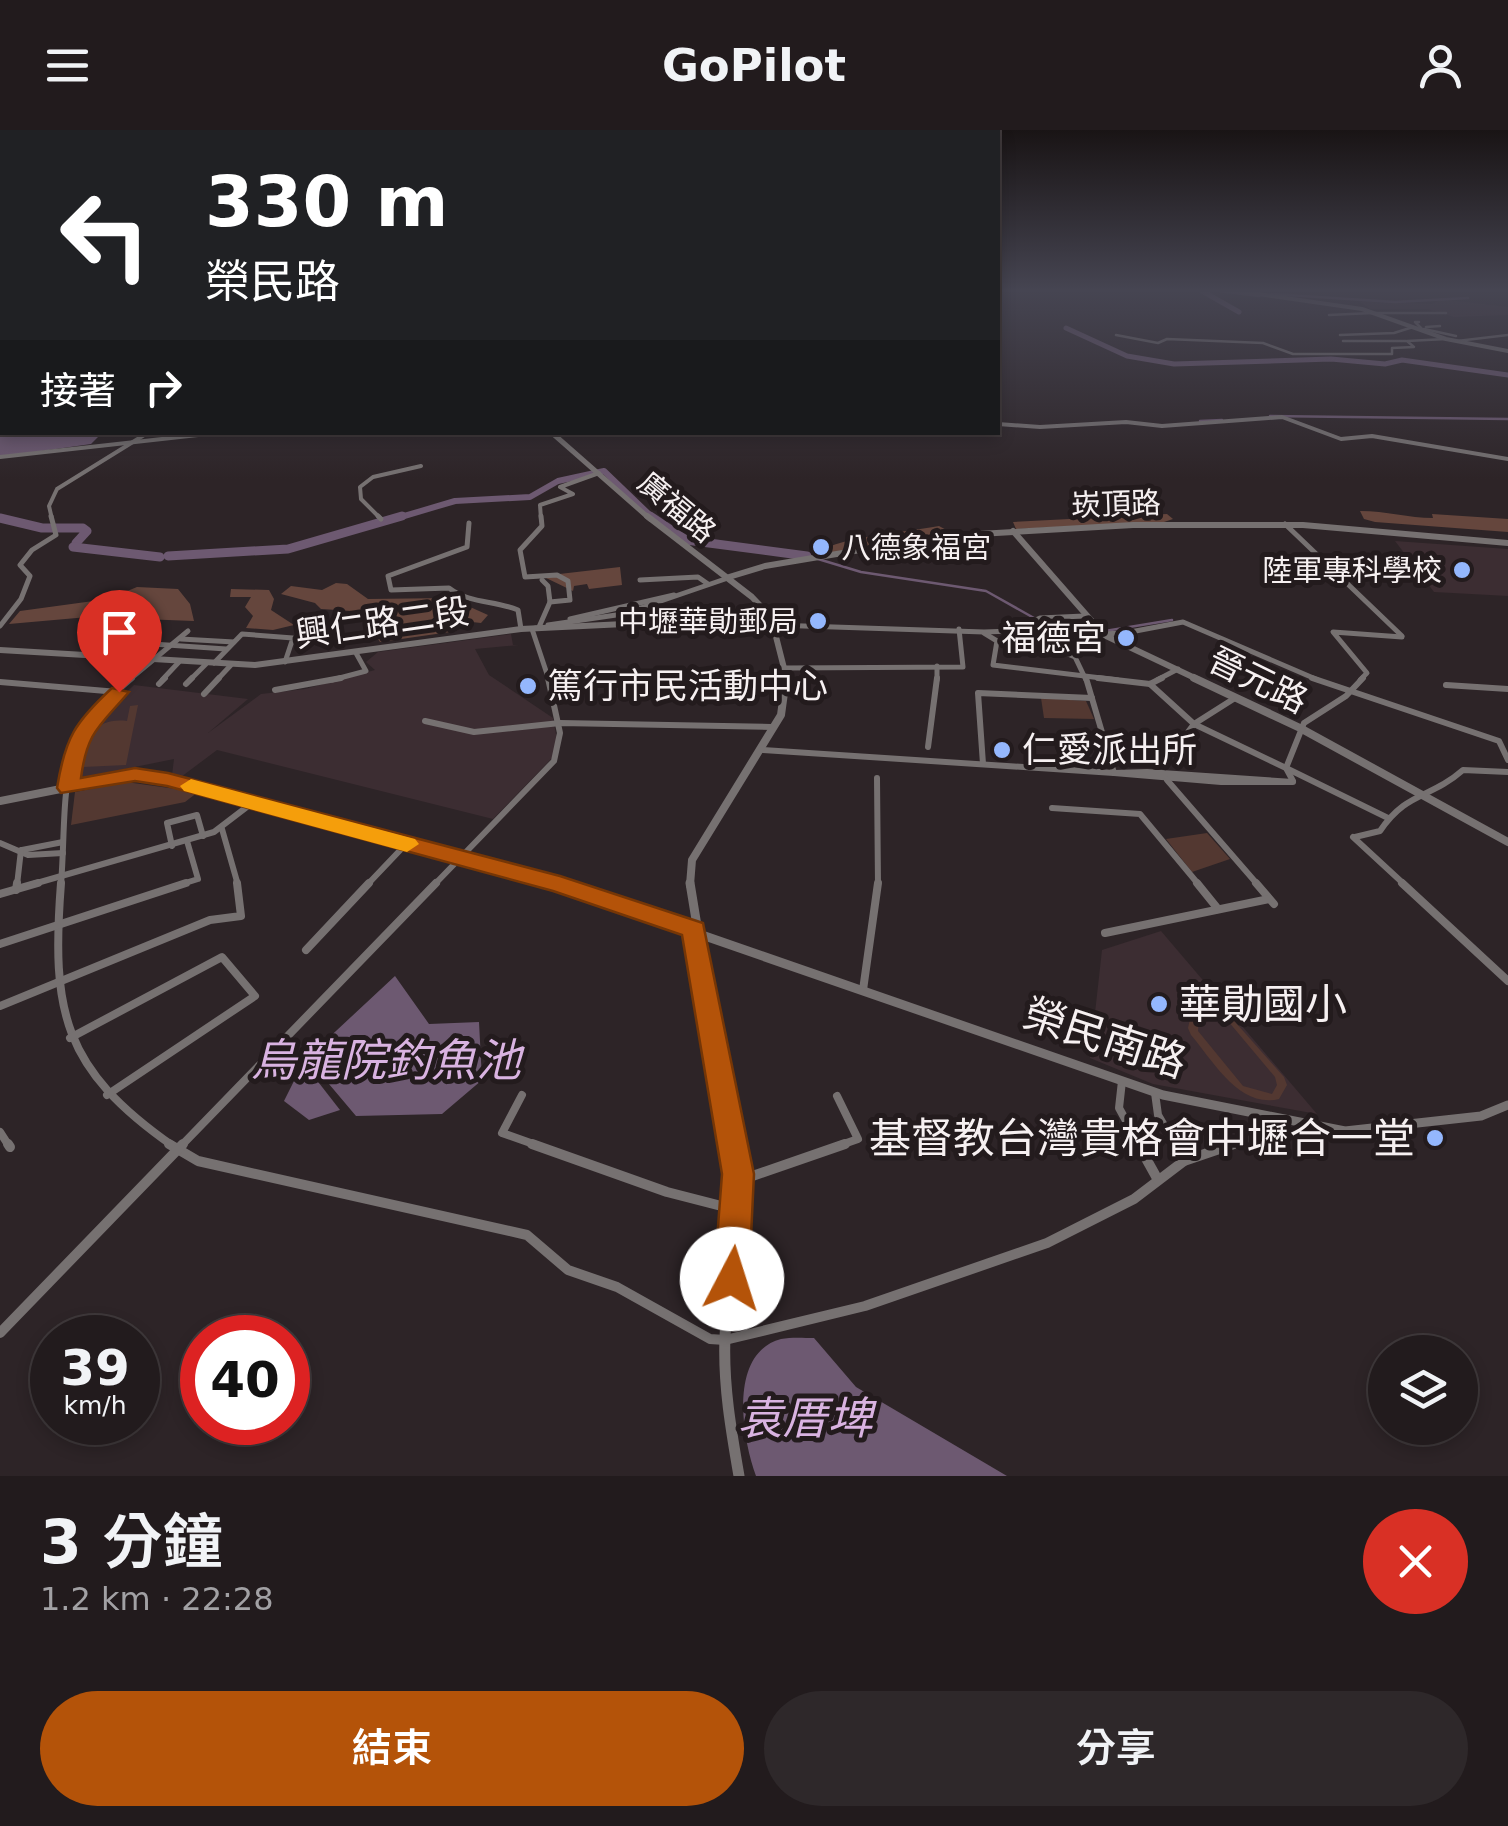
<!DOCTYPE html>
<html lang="zh-TW">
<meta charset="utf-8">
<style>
:root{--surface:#221b1d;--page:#2e282a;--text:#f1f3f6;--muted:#a2a1a4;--line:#3f393b;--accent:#b45309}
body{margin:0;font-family:"DejaVu Sans","Noto Sans TC",sans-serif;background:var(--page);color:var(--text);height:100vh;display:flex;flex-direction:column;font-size:38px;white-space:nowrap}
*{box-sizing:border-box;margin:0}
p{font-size:32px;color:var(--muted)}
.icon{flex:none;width:55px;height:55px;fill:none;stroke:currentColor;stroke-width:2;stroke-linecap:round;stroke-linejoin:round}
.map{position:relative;height:1346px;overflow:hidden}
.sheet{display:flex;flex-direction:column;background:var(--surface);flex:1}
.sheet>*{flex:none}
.guide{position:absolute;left:0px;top:0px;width:1000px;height:305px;box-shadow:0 5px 15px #0003,0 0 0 2px var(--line);background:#202124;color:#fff;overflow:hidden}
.buttons{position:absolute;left:1368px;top:1205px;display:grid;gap:20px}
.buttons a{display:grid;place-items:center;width:110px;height:110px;border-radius:50%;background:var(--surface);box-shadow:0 5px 15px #0003,0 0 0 2px var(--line);font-size:50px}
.speed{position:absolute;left:30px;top:1185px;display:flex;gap:20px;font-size:50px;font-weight:700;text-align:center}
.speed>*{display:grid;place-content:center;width:130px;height:130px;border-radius:50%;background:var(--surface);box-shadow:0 5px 15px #0003,0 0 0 2px var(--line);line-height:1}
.speed small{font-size:25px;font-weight:400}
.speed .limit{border:15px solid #d22;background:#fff;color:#111}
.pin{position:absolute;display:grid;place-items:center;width:85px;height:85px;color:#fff;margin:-102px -42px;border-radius:50% 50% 50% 0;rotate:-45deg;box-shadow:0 0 10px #0007}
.pin .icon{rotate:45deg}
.me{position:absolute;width:110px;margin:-55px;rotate:5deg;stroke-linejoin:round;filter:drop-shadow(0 0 8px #0008)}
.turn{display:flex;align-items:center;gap:35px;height:210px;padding:0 40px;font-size:45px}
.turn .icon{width:130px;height:130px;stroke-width:2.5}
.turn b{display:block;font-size:70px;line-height:85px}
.then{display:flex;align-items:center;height:95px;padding:0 40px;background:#0003;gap:20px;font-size:38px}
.round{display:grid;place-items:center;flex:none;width:105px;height:105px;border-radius:52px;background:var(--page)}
.overview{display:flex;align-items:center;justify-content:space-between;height:170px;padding:0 40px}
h1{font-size:60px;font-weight:600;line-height:75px}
.button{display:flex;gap:20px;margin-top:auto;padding:20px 40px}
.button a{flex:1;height:115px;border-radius:60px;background:var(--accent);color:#fff;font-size:40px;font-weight:600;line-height:115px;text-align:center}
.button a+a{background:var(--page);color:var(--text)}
header{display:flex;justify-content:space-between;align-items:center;height:130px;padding:0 40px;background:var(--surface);font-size:45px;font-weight:600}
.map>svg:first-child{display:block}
.built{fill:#3c2d32}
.green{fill:#533831;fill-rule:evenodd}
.forest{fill:#65463d}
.water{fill:#6d5971}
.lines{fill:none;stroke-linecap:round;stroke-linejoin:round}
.stream{stroke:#6d5971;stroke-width:2.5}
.river-far2{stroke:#6d5971;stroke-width:5}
.river-far1{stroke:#6d5971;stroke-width:6}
.river{stroke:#6d5971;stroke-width:9}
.minor-far5{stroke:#767171;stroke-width:2.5}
.minor-far4{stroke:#767171;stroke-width:4}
.minor-far3{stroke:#767171;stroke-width:5}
.minor-far2{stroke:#767171;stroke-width:6}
.minor-far1{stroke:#767171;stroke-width:8}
.minor{stroke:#767171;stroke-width:10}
.tertiary-far5{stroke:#767171;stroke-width:4}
.tertiary-far4{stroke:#767171;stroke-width:5}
.tertiary-far3{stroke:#767171;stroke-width:6}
.tertiary-far2{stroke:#767171;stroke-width:8}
.tertiary-far1{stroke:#767171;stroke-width:9}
.tertiary{stroke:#767171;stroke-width:11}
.route{fill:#b45309;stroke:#753606;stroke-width:2.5}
.slow{fill:#f59e0b}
.poi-dot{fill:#94b7fd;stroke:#231b1d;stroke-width:4}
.labels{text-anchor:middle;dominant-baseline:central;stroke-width:10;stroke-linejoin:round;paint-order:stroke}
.far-street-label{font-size:30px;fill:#f6f0f1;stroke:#231b1d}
.far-poi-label{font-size:30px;fill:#f6f0f1;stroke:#231b1d;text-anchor:end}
.street-label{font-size:35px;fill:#f6f0f1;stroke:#231b1d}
.poi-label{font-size:35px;fill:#f6f0f1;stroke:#231b1d;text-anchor:start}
.near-poi-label{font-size:42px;fill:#f6f0f1;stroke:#231b1d;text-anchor:start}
.near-street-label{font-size:42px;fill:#f6f0f1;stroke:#231b1d}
.near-water-label{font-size:45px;font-style:italic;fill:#d9b3e1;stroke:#231b1d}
</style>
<header><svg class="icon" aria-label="menu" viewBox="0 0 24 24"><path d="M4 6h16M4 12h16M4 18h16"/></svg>GoPilot<svg class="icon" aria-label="person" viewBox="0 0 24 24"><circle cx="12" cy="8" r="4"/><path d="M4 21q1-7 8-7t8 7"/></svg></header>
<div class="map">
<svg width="1508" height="1346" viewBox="0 0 1508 1346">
<rect width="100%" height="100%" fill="#2d2427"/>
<!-- built -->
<g class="built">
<path d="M 1441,169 L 1508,177 L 1508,185 L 1454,187 L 1428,179 L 1370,179 L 1359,171 L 1432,174 Z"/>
<path d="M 1395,411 L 1508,419 L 1508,466 L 1434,462 Z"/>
<path d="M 511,504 L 513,515 L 519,515 L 475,519 L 489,545 L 553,588 L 558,615 L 556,624 L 493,689 L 217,620 L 181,647 L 172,645 L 174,629 L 76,649 L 87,601 L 134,555 L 248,569 L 208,603 L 261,564 L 305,559 L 375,540 L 366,532 L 378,522 Z"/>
<path d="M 1161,801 L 1317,984 L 1153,954 L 1090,928 L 1102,820 Z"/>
</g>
<!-- green -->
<g class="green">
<path d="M 1041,568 L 1086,571 L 1094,589 L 1044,588 Z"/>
<path d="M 138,575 L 126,635 L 83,637 C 80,609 96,587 127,591 L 130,576 Z"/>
<path d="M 126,652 L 198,662 L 185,672 L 71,695 L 75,662 Z"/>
<path d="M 1207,703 L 1230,729 L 1192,742 L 1166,709 Z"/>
<path d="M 1213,867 L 1284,947 L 1287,955 L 1279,969 C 1240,979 1213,931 1191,905 L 1188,898 L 1191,885 L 1216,881 L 1207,869 ZM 1210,885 L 1228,891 L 1275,947 L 1277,955 L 1272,964 L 1243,956 L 1198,901 L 1199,889 Z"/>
</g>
<!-- forest -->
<g class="forest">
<path d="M 1360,381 C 1386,381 1409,388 1433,388 L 1432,384 L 1508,389 L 1508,402 L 1375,392 L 1364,389 Z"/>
<path d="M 1167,384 L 1173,389 L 1164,392 L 1016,399 L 1013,392 Z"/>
<path d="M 939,396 L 952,403 L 813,426 C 833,407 901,403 939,396 Z"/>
<path d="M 620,437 L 622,455 L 589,459 L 587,454 L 574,456 L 573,461 L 542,446 Z"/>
<path d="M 336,453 L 347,454 L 368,469 L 450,468 L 488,485 L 481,493 L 463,491 L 457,501 L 380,512 L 369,494 L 383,483 L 321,479 L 315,473 L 281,464 L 291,456 L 322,460 Z"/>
<path d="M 137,457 L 178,459 L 190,474 L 194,491 L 88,487 L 9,494 L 20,481 L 108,469 Z"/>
<path d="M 231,459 L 269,460 L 274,469 L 271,480 L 294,495 L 273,500 L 246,498 L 253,486 L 245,477 L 251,467 L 230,467 Z"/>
</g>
<!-- water -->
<g class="water">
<path d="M 0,302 L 2,301 L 102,303 L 91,314 L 0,327 Z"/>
<path d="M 395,846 L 429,894 L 479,892 L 482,950 L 442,984 L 356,986 L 307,928 Z"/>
<path d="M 312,944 L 340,980 L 309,990 L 284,971 L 297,945 Z"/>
<path d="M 814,1208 L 856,1257 L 1007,1346 L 756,1346 C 742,1308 728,1223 781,1209 C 791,1207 804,1208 814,1208 Z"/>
</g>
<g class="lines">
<!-- stream -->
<g class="stream">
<path d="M 1211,160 L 1259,166"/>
<path d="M 1272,164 L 1395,172 L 1468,168"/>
<path d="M 1270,286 L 1508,289"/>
<path d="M 1200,291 L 1222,290"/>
<path d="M 818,429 L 861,442 L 986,461 L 1034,488"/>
<path d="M 1042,490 L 1087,502"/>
<path d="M 1105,501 L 1172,490"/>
</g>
<!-- river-far2 -->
<g class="river-far2">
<path d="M 1209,160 L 1202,161 L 1239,182"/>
<path d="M 1066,198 L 1127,226 L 1174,234 L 1331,229 L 1385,234 L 1402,230 L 1508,245"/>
</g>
<!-- river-far1 -->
<path class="river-far1" d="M 394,389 L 455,371 L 530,367 L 558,351 L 604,341 L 654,389"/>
<!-- river -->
<g class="river">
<path d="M 650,386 L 686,410 L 807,426"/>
<path d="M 0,388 L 42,398 L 83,398 L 87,401 L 76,413"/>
<path d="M 73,417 L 160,427"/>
<path d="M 168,426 L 288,419 L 402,386"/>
</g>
<!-- minor-far5 -->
<g class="minor-far5">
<path d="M 1375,183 L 1446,183"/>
<path d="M 1329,185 L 1372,183"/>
<path d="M 1419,192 L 1415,192 L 1423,200"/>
<path d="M 1426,197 L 1440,196"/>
<path d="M 1424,199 L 1456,206"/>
<path d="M 1116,205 L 1158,213 L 1167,209 L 1263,213 L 1293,224 L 1392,224 L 1392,218 L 1414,217 L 1407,211 L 1446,209"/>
<path d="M 1340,205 L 1394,203 L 1413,197"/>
<path d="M 1343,211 L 1406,211"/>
<path d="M 1457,211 L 1508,205"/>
</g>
<!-- minor-far4 -->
<g class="minor-far4">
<path d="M 998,294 L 1040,297 L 1126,292 L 1162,296 L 1282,287 L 1341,309 L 1372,306 L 1508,329"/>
<path d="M 0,327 L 225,302"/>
<path d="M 52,389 L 49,376 L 57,359 L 149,302"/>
<path d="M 381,389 L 361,369 L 360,357 L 373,347 L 421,336"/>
<path d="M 541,389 L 540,375 L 573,364 L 560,357 L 599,343"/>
</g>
<!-- minor-far3 -->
<g class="minor-far3">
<path d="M 378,386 L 381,389"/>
<path d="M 469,393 L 467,417 L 388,446 L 391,460 L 449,458 C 470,474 494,470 518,480 L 521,499"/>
<path d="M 1285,394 L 1402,506"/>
<path d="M 944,406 L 957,427"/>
<path d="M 542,450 L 548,456 L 550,472"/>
<path d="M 640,450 L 698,447 L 708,454"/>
<path d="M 570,489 L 674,465"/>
<path d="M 1032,490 L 1075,505 L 1125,503 L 1183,492 L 1318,550"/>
<path d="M 548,495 L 623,484 L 728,448"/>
<path d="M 774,495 L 984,502 L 1012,501 L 1040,488 L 1084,486"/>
<path d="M 0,496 L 21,469 L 30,446 L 20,435 L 32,420 L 56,405 L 51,386"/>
<path d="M 539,497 L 550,472 L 570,470 L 568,451 L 557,445 L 525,447 L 520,420 L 542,396 L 541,386"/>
<path d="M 536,498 L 532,499 L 549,550"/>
<path d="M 1012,501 L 1075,527 L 1086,550"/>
<path d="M 984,503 L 997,511 L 993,535 L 1118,550"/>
<path d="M 181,509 L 234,512"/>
<path d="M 138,513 L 226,519"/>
<path d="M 214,533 L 242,504 L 293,508 L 285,532"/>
<path d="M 937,536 L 937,550"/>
<path d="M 784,538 L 963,537 L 959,499"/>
<path d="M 129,550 L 188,501"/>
<path d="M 162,550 L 179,532"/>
<path d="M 190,550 L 206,534"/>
<path d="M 217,550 L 231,535"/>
<path d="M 332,550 L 366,541 L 356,523"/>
<path d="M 1157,550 L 1178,539"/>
<path d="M 1360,550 L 1367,543 L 1333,502 L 1402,507"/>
</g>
<!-- minor-far2 -->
<g class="minor-far2">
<path d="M 1098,548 L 1150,554 L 1162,548"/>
<path d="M 1312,548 L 1499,611 L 1508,630"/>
<path d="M 1363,548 L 1346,566 L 1304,593 L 1286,638 L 1388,688"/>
<path d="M 0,552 L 118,562"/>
<path d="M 159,554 L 165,548"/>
<path d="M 186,554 L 192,548"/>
<path d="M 1150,554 L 1194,594 L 1286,638 L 1293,651"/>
<path d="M 1446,555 L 1508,559"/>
<path d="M 275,560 L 341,548"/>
<path d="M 204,564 L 219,548"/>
<path d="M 425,591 L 474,602 L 560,593 L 771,597"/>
<path d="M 928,617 L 937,548"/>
<path d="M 763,620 L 1114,643 L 1086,548"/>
<path d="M 1173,622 L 1194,594 L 1235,568"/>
<path d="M 983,634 L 978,563 L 1092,568"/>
<path d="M 1147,642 L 1293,652 L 1221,652 L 1114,643 Z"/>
<path d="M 877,648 L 878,755"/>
<path d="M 1167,650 L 1258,755"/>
<path d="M 1052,678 L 1140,684 L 1199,755"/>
<path d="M 222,699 L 238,755"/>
<path d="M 1353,707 L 1405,755"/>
<path d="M 1355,707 L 1380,701 C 1407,661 1430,669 1463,640 L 1508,642"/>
<path d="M 0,713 L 28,725 L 63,723"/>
<path d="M 172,716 L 167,693 L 197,685 L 203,706"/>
<path d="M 22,720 L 63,712"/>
<path d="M 17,755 L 21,720"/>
<path d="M 30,755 L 214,702 L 252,673"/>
<path d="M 61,755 C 68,663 53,613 132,548"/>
<path d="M 179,755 L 198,749 L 187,711"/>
<path d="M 367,755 L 406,714"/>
<path d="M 434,755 L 554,631 L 560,603 L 548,548"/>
</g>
<!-- minor-far1 -->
<g class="minor-far1">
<path d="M 61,753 C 51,882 63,939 173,1016"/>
<path d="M 1197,753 L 1218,779"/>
<path d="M 1256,753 L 1274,774"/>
<path d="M 1402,753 L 1508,851"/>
<path d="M 16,760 L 17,753"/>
<path d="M 0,764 L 38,753"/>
<path d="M 1105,803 L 1269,769"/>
<path d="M 0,814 L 186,753"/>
<path d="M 306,820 L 369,753"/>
<path d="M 863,860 L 878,753"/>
<path d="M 0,876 L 210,790 L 241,786 L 237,753"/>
<path d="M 70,908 L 222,827 L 255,866 L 107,965"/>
<path d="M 1122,951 L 1119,978 L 1140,1016"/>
<path d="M 1155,963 L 1158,985 L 1176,1016"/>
<path d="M 522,965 L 502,1003 L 539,1016"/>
<path d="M 837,966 L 858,1009 L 838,1016"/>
<path d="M 0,1002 L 9,1016"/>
<path d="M 181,1016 L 436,753"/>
<path d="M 1227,1016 L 1267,1002 L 1321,1000"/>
</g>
<!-- minor -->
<g class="minor">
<path d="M 8,1014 L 10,1017"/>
<path d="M 169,1014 L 198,1031 L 527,1105 L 568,1140 L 617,1157 L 710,1209 L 725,1210 L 865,1176 L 1047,1113 L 1134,1069 L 1184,1031 L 1234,1014"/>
<path d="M 532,1014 L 667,1062 L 737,1080"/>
<path d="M 1138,1014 L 1158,1050"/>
<path d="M 1174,1014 L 1184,1031"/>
<path d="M 738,1051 L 845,1014"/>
<path d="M 0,1203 L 183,1014"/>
</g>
<!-- tertiary-far5 -->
<path class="tertiary-far5" d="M 1231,160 L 1362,179 L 1446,209 L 1508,221"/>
<!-- tertiary-far4 -->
<path class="tertiary-far4" d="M 551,302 L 650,389"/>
<!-- tertiary-far3 -->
<g class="tertiary-far3">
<path d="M 647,386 L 752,467 L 771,487 L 787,550"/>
<path d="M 1013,401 L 1104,505 L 1199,550"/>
<path d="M 729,447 L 765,436 L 944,406 L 1133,395 L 1303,395 L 1508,413"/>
<path d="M 0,520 L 255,535 L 521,499 L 771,487"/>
</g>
<!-- tertiary-far2 -->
<g class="tertiary-far2">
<path d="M 1194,548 L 1300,598 L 1508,712"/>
<path d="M 0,671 L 126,646 L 169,650 L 561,755"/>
<path d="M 690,755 L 692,730 L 781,585 L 786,548"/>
</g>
<!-- tertiary-far1 -->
<g class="tertiary-far1">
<path d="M 552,753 L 1163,965 L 1345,1001 L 1481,986 L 1508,975"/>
<path d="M 690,753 L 733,1016"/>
</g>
<!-- tertiary -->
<path class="tertiary" d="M 733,1014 C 744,1077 728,1143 725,1207 C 723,1254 731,1300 739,1346"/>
</g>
<!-- sky -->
<linearGradient id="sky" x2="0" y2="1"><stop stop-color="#191415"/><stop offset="0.46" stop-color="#464552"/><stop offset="1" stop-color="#464552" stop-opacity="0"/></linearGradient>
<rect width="1508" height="349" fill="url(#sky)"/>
<!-- route -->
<path class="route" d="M 112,558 L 129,562 C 100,596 87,601 81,648 L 135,638 L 168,643 L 560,746 L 703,793 L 754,1044 L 749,1149 L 744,1161 L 732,1166 L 719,1161 L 714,1149 L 722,1044 L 682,805 L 553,761 L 167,656 L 135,651 L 61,663 L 57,658 C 65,608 75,592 112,558 Z"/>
<!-- slow -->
<path class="slow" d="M 191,649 L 415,709 L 419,714 L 407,722 L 184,661 L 180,656 Z"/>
<!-- markers -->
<g class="poi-dot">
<circle cx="821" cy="417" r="10"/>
<circle cx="1462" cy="440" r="10"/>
<circle cx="818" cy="491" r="10"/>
<circle cx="1126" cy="508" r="10"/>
<circle cx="528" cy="556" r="10"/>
<circle cx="1002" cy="620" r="10"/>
<circle cx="1159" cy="874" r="10"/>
<circle cx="1435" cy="1008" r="10"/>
</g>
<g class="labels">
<!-- far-street labels -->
<g class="far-street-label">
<text transform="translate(1116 374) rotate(-2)">崁頂路</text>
<text transform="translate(677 377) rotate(40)">廣福路</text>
</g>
<!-- far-poi labels -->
<g class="far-poi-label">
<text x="841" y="417" text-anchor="start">八德象福宮</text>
<text x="1442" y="440">陸軍專科學校</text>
<text x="798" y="491">中壢華勛郵局</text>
</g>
<!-- street labels -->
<g class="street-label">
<text transform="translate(382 493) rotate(-8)">興仁路二段</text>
<text transform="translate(1258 550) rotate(26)">晉元路</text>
</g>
<!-- poi labels -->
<g class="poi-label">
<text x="1106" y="508" text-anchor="end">福德宮</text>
<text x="548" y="556">篤行市民活動中心</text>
<text x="1022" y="620">仁愛派出所</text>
</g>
<!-- near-poi labels -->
<g class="near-poi-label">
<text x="1179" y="874">華勛國小</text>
<text x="1415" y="1008" text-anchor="end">基督教台灣貴格會中壢合一堂</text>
</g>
<!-- near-street labels -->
<g class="near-street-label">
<text transform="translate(1105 908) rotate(18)">榮民南路</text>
</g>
<!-- near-water labels -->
<g class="near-water-label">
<text x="386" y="930">烏龍院釣魚池</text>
<text x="805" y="1288">袁厝埤</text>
</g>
</g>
</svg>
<div class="buttons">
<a><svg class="icon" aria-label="layers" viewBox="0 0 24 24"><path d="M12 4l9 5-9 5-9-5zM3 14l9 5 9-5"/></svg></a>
</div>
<div class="speed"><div>39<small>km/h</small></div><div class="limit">40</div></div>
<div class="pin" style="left:119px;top:562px;background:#d93025"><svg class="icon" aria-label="arrive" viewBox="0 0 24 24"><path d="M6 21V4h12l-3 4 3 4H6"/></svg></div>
<svg class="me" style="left:732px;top:1149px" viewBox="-20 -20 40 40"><circle r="19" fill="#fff"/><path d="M0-13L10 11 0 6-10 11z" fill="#b45309"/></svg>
<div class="guide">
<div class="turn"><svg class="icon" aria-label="left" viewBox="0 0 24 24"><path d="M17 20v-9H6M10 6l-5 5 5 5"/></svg><div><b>330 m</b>榮民路</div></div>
<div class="then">接著<svg class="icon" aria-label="right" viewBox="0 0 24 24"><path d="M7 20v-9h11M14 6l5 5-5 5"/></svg></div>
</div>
</div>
<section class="sheet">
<div class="overview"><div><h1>3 分鐘</h1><p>1.2 km · 22:28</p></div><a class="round" style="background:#d93025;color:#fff"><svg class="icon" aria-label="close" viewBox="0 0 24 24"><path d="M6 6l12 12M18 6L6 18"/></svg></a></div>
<div class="button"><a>結束</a><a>分享</a></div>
</section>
